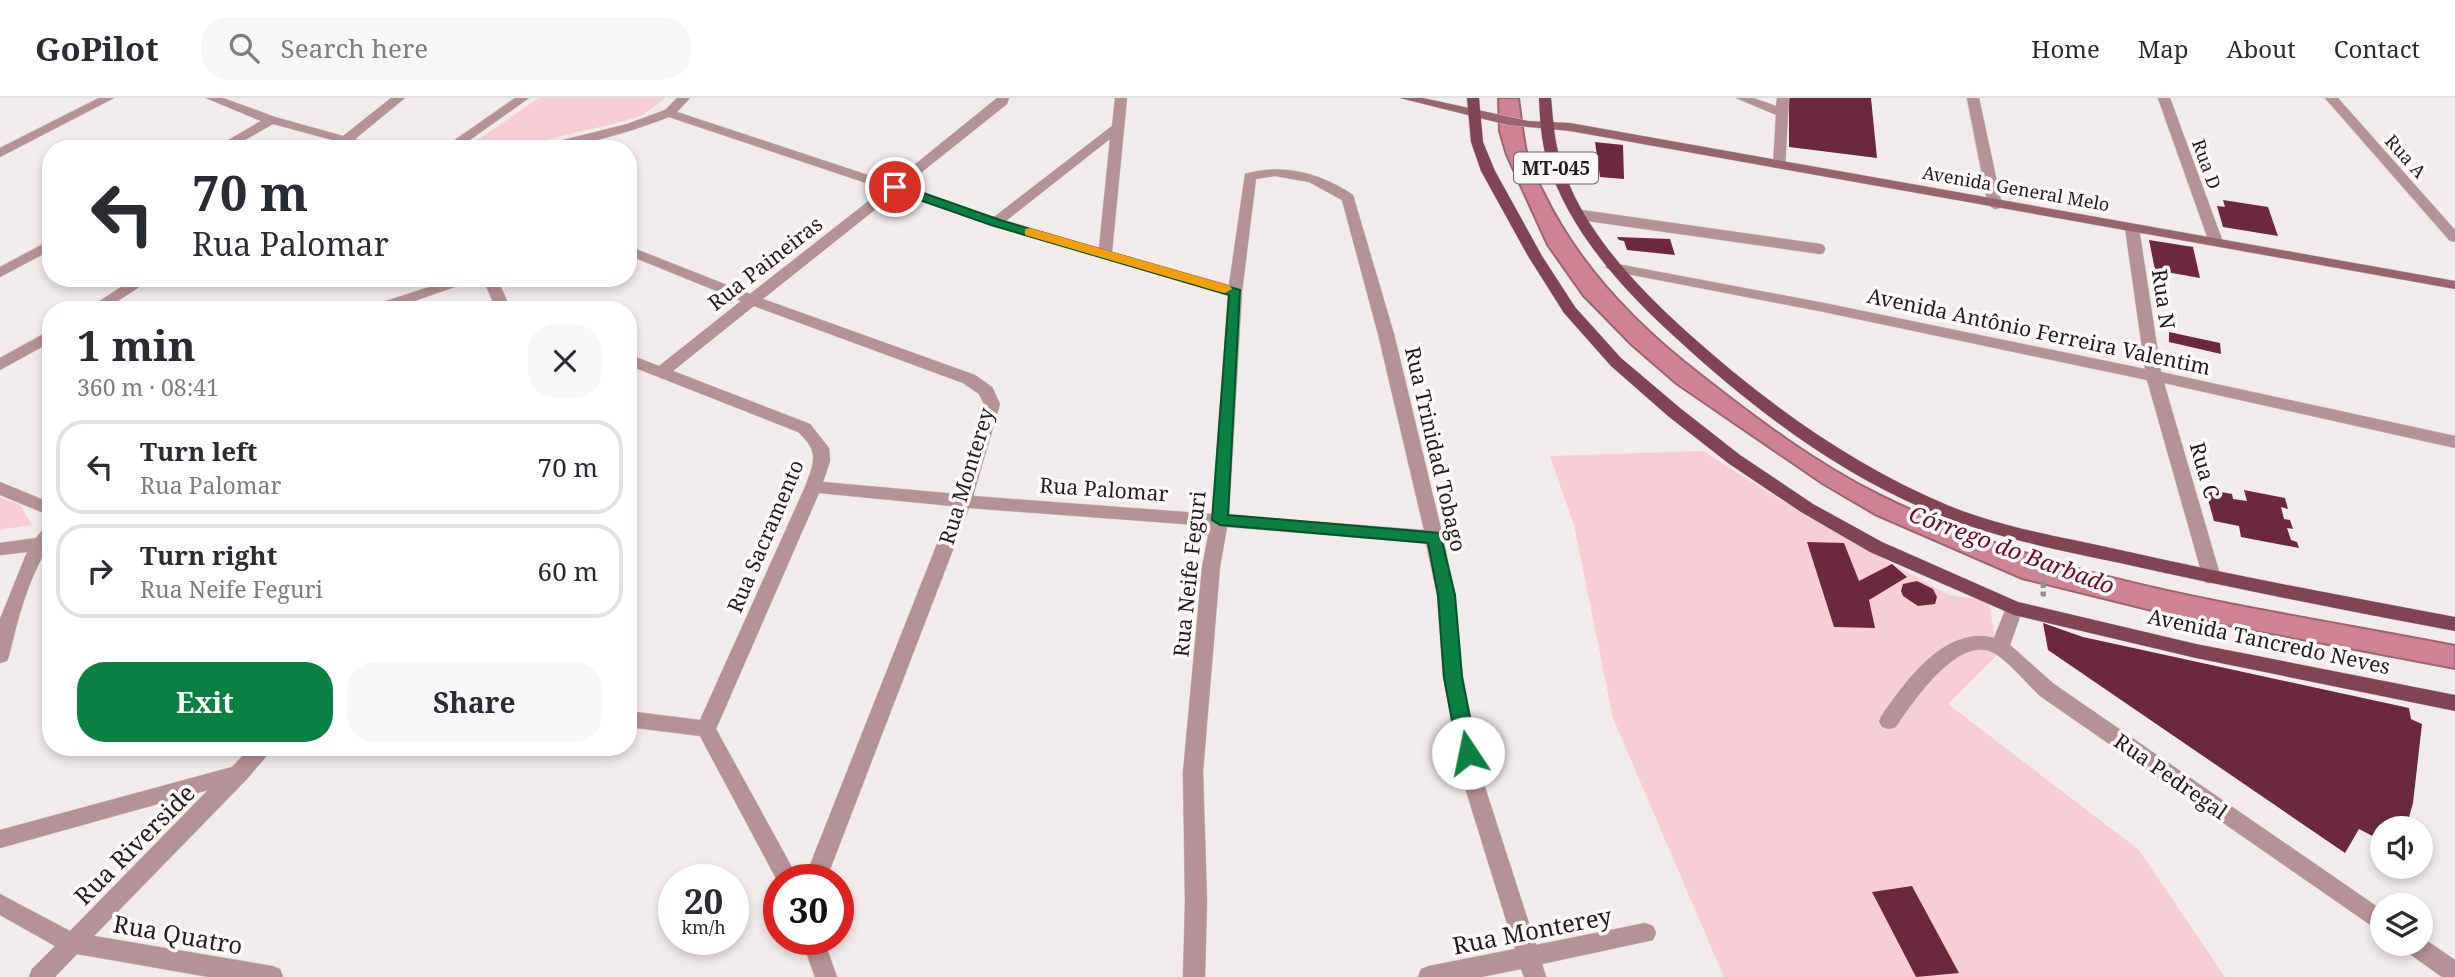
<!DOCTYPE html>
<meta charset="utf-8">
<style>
:root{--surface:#fff;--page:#f7f7f7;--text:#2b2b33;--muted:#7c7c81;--line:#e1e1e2;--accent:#0b8043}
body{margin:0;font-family:"Noto Serif",serif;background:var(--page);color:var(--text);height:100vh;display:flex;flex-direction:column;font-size:26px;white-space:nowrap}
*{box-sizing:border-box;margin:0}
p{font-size:23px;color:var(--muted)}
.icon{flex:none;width:38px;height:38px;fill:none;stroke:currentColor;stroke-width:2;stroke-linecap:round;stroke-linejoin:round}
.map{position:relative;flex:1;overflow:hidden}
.details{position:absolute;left:42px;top:203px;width:595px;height:455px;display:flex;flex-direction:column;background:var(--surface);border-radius:28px;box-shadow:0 4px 10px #0003}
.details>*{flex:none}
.guide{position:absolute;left:42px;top:42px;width:595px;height:147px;border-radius:28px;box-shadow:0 4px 10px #0003;background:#fff;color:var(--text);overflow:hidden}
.fabs{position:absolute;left:2370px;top:718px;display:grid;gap:14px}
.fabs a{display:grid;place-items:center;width:63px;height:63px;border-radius:50%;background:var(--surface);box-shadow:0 4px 10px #0003;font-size:35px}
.speed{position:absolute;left:658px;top:766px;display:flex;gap:14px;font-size:35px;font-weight:700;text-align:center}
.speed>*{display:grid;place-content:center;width:91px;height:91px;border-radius:50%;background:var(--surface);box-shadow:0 4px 10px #0003;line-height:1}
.speed small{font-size:18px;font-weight:400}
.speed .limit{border:10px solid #d22;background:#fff;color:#111}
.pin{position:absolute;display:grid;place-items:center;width:60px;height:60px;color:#fff;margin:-30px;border:4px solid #fff;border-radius:50%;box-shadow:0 2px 7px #0007}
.me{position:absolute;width:77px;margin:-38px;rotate:349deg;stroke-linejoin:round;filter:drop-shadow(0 0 5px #0008)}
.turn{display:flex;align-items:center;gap:24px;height:147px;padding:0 35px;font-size:32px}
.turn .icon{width:91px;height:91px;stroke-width:2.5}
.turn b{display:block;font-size:49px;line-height:60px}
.round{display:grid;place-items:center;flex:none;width:74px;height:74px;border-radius:28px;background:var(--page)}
.overview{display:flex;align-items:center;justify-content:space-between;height:119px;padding:0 35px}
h1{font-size:42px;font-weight:700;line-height:52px}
.cta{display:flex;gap:14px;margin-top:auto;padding:14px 35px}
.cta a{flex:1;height:80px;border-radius:28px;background:var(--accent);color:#fff;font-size:28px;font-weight:700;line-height:80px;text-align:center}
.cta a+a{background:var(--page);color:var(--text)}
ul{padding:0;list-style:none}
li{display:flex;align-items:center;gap:21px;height:94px;margin:0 14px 10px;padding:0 21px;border:4px solid var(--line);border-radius:28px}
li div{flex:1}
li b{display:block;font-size:26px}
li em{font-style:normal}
header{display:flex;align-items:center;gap:42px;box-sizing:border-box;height:98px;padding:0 35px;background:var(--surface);border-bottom:2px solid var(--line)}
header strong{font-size:33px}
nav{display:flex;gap:38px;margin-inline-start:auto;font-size:24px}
.search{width:490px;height:63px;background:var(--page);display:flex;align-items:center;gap:18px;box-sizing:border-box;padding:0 24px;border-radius:28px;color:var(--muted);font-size:26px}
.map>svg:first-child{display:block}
.green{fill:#f7ced6}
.water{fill:#d08295;stroke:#9c6472;stroke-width:2}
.building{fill:#6c283c}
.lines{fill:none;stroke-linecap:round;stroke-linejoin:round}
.lane-casing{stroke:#ccc6c7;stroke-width:11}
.street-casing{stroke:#ccc6c7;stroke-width:1}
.secondary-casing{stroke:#ccc6c7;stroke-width:1}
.primary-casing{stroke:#ccc6c7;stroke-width:1}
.path{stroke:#959091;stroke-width:5;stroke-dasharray:8 3.5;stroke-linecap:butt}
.lane{stroke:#b59198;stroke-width:10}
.street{fill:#b59198;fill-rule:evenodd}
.secondary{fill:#976470;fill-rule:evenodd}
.primary{fill:#804454;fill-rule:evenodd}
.route{fill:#0b8043;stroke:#07532c;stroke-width:2}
.slow{fill:#f59e0b}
.labels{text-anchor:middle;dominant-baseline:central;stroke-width:7;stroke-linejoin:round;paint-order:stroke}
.far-street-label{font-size:18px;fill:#211e1f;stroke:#fff8f9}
.shield{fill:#fff8f9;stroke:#645f60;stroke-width:2}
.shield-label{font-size:19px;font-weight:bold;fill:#211e1f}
.street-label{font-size:21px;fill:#211e1f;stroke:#fff8f9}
.water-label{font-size:23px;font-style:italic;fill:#6b0d32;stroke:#fff8f9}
.near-street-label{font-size:24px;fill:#211e1f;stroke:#fff8f9}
</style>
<header>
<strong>GoPilot</strong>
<div class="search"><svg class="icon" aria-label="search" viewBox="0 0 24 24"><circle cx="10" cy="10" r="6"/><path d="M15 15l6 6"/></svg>Search here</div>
<nav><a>Home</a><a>Map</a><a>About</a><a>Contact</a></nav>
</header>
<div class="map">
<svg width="2455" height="879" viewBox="0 0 2455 879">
<rect width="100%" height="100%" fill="#f2ebec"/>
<!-- green -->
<g class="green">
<path d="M 539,0 L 665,0 L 643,17 L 621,24 L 507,51 L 464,51 Z"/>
<path d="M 1703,353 L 1806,418 L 1949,497 L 1989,503 L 1997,557 L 1948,606 L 2139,752 L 2225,879 L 1724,879 L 1613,620 L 1574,427 L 1550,358 Z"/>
<path d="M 0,399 L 20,407 L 32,427 L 0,432 Z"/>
</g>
<!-- water -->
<path class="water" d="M 1498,0 L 1519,0 C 1522,21 1524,43 1529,63 C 1532,74 1539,84 1544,94 C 1579,167 1638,228 1702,277 C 1758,321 1815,364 1879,396 C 2058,485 2261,509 2455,547 L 2455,571 L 2160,515 L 2022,481 L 1875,417 L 1822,386 L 1676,286 L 1631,247 L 1583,198 L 1547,147 L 1506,57 L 1499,33 Z"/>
<!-- building -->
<g class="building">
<path d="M 1789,0 L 1871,0 L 1877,60 L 1789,49 Z"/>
<path d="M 1595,44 L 1623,47 L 1624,81 L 1600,79 Z"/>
<path d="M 2223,102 L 2268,109 L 2278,138 L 2223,129 L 2217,108 L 2225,109 Z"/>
<path d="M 1617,139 L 1670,141 L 1675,157 L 1627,152 L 1624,143 L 1619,142 Z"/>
<path d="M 2149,142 L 2193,149 L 2200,180 L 2155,172 Z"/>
<path d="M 2169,234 L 2220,245 L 2221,256 L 2169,244 Z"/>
<path d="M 2205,391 L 2232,396 L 2233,401 L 2247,403 L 2244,392 L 2285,400 L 2288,411 L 2281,409 L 2284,421 L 2290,422 L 2293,431 L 2287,430 L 2291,442 L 2297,444 L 2299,450 L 2241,439 L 2239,428 L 2214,423 Z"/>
<path d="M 1807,444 L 1844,445 L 1859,483 L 1892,466 L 1907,479 L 1869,502 L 1875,530 L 1834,529 Z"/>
<path d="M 1917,483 L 1933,491 L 1937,499 L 1935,506 L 1918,508 L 1903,498 L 1901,493 L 1903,486 Z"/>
<path d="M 2043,525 L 2083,539 L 2409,610 L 2411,621 L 2422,626 L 2413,705 L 2406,730 L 2382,730 L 2382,743 L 2359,731 L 2345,755 L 2048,552 Z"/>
<path d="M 1912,788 L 1959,875 L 1916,879 L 1872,794 Z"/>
</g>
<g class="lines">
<defs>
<path id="lane" d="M 1581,117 L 1820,151"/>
<g id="street">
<path d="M 99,0 L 114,0 L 0,59 L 0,50 Z"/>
<path d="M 206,0 L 223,0 L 275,19 L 343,38 L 391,0 L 405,0 L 355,41 L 384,51 L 362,51 L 347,47 L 342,51 L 328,51 L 336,43 L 273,26 L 229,51 L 213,51 L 261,23 Z"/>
<path d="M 515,0 L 529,0 L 457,51 L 442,51 Z"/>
<path d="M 677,0 L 690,0 L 677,14 L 892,85 L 997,0 L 1009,0 L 1007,6 L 903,89 L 994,119 L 1112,28 L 1115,0 L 1127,0 L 1112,154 L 1229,187 L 1245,76 C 1284,65 1320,75 1353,97 L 1394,236 L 1443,439 L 1455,497 L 1463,579 L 1482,680 L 1536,847 L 1645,825 L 1653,828 L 1656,835 L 1653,842 L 1542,866 L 1546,879 L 1524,879 L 1521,871 L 1481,879 L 1418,879 L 1421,871 L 1429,868 L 1515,851 L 1462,680 L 1443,579 L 1437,497 L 1426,445 L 1227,429 L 1220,469 L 1203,674 L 1207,803 L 1205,879 L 1183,879 L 1185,803 L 1183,674 L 1202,469 L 1210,428 L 969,410 L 826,782 L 804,782 L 952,408 L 819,395 L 716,631 L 799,782 L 779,782 L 779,786 L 700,638 L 628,629 L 628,613 L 700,622 L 805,389 C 814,364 820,354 798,334 L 628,267 L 628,256 L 659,268 L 741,203 L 628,157 L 628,148 L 750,196 L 884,91 L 669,19 C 624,36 575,51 527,51 L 627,26 L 665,12 ZM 1110,41 L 1099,150 L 1006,123 ZM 1275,78 L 1309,84 L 1342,102 L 1378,236 L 1424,432 L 1229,417 L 1242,194 L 1256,81 ZM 896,95 L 991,127 L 1228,196 L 1212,416 L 973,398 L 1000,306 L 992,289 L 975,277 L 763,201 ZM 754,208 L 963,285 L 979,296 L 984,306 L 957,396 L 823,384 L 830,363 L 829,350 L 810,326 L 673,273 Z"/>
<path d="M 1736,0 L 1753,0 L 1776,8 L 1777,0 L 1789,0 L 1785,70 L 1775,70 L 1773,67 L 1776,17 Z"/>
<path d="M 1967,0 L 1979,0 L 2002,107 L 2000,110 L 1995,111 L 1988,107 Z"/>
<path d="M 2158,0 L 2170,0 L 2223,144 L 2221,147 L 2211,147 L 2209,144 Z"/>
<path d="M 2325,0 L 2338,0 L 2455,132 L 2455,144 L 2450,143 Z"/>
<path d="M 2132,126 L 2139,130 L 2161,274 L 2455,338 L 2455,350 L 2164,285 L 2221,480 L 2218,485 L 2206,485 L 2203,480 L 2147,282 L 1824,214 L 1612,173 L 1605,169 L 1612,165 L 1824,205 L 2145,271 L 2125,130 Z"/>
<path d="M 51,142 L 51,152 L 0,179 L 0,169 Z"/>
<path d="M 135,180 L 153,180 L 104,212 L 86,212 Z"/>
<path d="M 458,180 L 481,180 L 388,212 L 365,212 L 367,209 Z"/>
<path d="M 483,180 L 497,180 L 511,212 L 496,212 Z"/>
<path d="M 51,232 L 51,244 L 0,272 L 0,260 Z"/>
<path d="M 0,384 L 51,405 L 51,418 L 0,397 Z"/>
<path d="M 51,427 L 51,450 L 47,451 C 27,484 18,521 9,558 L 7,563 L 0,565 L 0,521 L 27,454 L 0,457 L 0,445 L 36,440 L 45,429 Z"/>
<path d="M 2014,503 L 2020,505 L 2023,510 L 2010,547 L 2054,586 L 2382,812 L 2382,835 L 2040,598 C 2027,586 2007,561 1992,554 C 1957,538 1912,605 1896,629 L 1889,631 L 1882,629 L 1879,623 L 1882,617 C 1906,583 1945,527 1994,540 L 2008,505 Z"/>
<path d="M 251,649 L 274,649 L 247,681 L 94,838 L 272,868 L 280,871 L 283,879 L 209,879 L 77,856 L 55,879 L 29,879 L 32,871 L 55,848 L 0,817 L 0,796 L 70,833 L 208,692 L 0,750 L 0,732 L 232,669 Z"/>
<path d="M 2420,838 L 2455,862 L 2455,879 L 2442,879 L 2404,852 L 2401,845 L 2420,845 Z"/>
<path d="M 802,842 L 824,842 L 837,879 L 815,879 Z"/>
</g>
<path id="secondary" d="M 1400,0 L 1423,0 L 1528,23 L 1570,25 L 2455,183 L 2455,191 L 1570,33 L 1508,27 Z"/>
<g id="primary">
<path d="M 1467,0 L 1479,0 L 1483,44 L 1495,73 L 1542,158 L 1575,209 L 1621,260 L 1680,310 L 1740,357 L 1813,406 L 1882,444 L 2018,504 L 2196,546 L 2455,597 L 2455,613 L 2196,560 L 2014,517 L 1870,454 L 1801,414 L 1728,365 L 1668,318 L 1611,268 L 1564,215 L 1528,158 L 1481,73 L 1471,44 Z"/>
<path d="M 1539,0 L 1551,0 C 1553,20 1554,41 1560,61 C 1580,130 1636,188 1688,235 C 1765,304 1851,367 1947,407 C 2003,430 2062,439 2120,452 C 2231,477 2343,498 2455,519 L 2455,533 C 2343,512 2231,490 2120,465 C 2059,452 1997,440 1939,417 C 1841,378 1753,311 1676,240 C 1623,192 1568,132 1547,62 C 1541,42 1540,21 1539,0 Z"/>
</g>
</defs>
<!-- lane casing -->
<use href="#lane" class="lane-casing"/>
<!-- street casing -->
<use href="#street" class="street-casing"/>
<!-- secondary casing -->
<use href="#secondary" class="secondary-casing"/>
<!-- primary casing -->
<use href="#primary" class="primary-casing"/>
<!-- path -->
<path class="path" d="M 2044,459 L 2043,496 L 2046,496"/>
<!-- lane -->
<use href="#lane" class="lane"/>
<!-- street -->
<use href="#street" class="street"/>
<!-- secondary -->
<use href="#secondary" class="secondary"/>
<!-- primary -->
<use href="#primary" class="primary"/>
</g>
<!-- route -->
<path class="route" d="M 895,85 L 1000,122 L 1240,192 L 1228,417 L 1440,435 L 1455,497 L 1462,579 L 1477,655 L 1474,660 L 1468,662 L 1461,660 L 1458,655 L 1444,579 L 1438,497 L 1428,445 L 1220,427 L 1212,422 L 1229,197 L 991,127 L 891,92 L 889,89 Z"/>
<!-- slow -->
<path class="slow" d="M 1030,130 L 1230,188 L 1232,191 L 1225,195 L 1220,194 L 1025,137 L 1025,131 Z"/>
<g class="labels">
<!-- far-street labels -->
<g class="far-street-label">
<text transform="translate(2406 58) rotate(48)">Rua A</text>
<text transform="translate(2207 66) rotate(70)">Rua D</text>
<text transform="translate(2016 90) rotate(10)">Avenida General Melo</text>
</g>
<!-- shield labels -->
<rect class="shield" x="1514" y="54.5" width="84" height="31" rx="5"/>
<g class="shield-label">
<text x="1556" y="70">MT-045</text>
</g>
<!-- street labels -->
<g class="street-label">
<text transform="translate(765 165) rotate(-38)">Rua Paineiras</text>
<text transform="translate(2164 201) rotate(82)">Rua N</text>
<text transform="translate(2039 233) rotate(12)">Avenida Antônio Ferreira Valentim</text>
<text transform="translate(1436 351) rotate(77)">Rua Trinidad Tobago</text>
<text transform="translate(2205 372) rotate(74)">Rua C</text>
<text transform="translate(966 378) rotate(-73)">Rua Monterey</text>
<text transform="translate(1104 391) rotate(4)">Rua Palomar</text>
<text transform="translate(765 438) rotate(-67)">Rua Sacramento</text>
<text transform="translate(1189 476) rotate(-84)">Rua Neife Feguri</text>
<text transform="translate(2269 543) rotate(12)">Avenida Tancredo Neves</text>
<text transform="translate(2171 678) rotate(35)">Rua Pedregal</text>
</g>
<!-- water labels -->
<g class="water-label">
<text transform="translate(2012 451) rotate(20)">Córrego do Barbado</text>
</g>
<!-- near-street labels -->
<g class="near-street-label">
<text transform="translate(134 746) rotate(-45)">Rua Riverside</text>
<text transform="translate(1532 832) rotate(-11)">Rua Monterey</text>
<text transform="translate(178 836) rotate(10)">Rua Quatro</text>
</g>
</g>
</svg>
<div class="fabs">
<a><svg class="icon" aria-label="sound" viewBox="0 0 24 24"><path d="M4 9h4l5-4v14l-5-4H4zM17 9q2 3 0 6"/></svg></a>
<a><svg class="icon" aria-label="layers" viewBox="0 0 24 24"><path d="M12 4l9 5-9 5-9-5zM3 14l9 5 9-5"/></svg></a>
</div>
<div class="speed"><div>20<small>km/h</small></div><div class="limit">30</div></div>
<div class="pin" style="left:895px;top:89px;background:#d93025"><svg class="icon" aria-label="arrive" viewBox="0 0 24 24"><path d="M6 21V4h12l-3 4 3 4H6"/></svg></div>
<svg class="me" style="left:1468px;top:655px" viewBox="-20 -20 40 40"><circle r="19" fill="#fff"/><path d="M0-13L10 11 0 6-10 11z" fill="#0b8043"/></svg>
<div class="guide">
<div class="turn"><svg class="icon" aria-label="left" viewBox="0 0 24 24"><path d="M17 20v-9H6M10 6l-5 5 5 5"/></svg><div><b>70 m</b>Rua Palomar</div></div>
</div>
<section class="details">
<div class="overview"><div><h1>1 min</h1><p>360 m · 08:41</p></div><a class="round"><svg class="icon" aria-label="close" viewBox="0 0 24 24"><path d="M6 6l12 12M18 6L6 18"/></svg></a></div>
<ul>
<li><svg class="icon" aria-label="left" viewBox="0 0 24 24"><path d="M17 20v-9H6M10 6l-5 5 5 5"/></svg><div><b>Turn left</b><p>Rua Palomar</p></div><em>70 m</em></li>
<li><svg class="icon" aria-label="right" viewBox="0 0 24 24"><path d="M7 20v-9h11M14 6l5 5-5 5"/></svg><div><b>Turn right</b><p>Rua Neife Feguri</p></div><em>60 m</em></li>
</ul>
<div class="cta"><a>Exit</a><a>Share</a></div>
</section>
</div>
